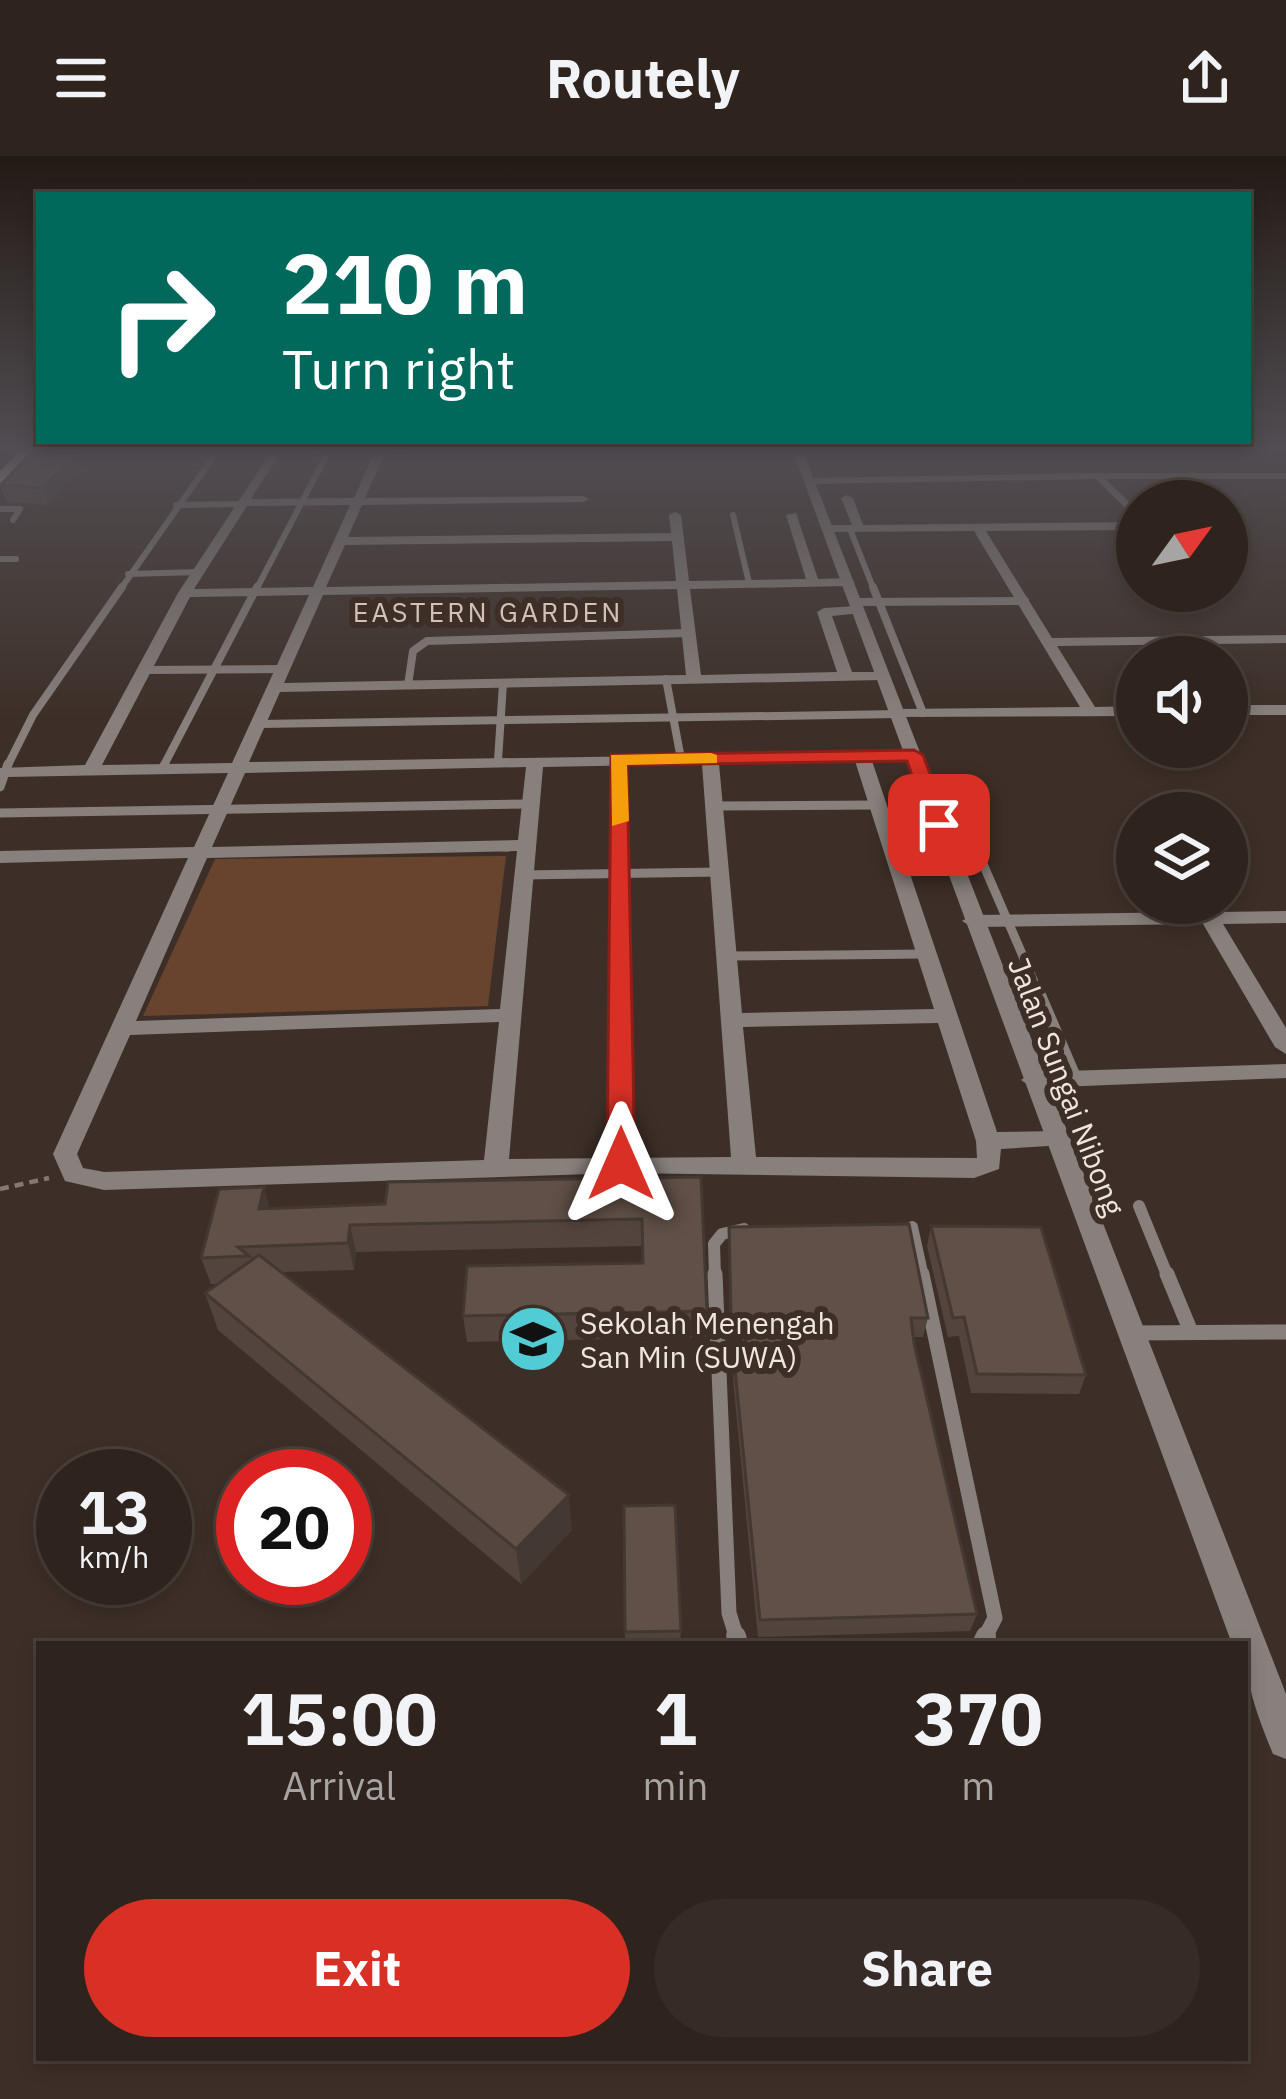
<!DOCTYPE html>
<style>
:root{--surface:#2e231d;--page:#362b26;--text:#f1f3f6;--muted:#a7a4a4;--line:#49403b;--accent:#d93025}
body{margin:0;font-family:"IBM Plex Sans",sans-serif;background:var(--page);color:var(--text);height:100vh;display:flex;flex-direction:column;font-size:45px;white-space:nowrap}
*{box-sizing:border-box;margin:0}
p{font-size:39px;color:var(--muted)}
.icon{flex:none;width:66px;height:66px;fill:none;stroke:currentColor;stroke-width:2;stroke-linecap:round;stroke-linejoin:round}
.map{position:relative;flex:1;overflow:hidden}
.panel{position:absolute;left:36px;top:1485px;width:1212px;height:420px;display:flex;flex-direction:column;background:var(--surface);border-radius:0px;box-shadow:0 6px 18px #0003,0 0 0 3px var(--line)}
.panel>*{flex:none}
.guide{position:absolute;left:36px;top:36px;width:1215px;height:252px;border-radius:0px;box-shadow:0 6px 18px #0003,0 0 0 3px var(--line);background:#00695c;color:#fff;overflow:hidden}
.needle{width:78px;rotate:57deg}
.fabs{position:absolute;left:1116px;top:324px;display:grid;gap:24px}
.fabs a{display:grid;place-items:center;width:132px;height:132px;border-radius:50%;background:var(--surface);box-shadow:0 6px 18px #0003,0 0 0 3px var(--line);font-size:60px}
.speed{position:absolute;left:36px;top:1293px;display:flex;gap:24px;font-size:60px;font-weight:700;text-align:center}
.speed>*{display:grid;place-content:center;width:156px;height:156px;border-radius:50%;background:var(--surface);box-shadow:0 6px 18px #0003,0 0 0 3px var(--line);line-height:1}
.speed small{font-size:30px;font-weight:400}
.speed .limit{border:18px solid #d22;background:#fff;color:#111}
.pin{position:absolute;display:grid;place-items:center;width:102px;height:102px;color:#fff;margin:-51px;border-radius:24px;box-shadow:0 6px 18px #0006}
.me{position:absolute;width:132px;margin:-66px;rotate:0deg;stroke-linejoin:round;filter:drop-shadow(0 0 9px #0008)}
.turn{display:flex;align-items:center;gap:42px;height:252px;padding:0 48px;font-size:54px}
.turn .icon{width:156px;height:156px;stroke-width:2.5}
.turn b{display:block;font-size:84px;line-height:102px}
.eta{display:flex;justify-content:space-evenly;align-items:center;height:204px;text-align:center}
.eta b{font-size:72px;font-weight:700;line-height:84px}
.button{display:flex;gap:24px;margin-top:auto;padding:24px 48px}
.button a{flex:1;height:138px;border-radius:72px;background:var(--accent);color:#fff;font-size:48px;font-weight:700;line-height:138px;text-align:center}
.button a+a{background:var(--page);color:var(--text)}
header{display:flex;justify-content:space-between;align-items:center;height:156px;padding:0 48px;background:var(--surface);font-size:54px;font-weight:700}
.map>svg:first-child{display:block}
.green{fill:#68442f}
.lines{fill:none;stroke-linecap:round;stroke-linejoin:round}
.path{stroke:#847871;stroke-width:4.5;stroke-dasharray:9 6;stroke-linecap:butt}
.service-far5{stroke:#88807c;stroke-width:6}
.service-far4{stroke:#88807c;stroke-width:8}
.service-far3{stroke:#88807c;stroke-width:9}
.service-far2{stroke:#88807c;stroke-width:12}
.service-far1{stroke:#88807c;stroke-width:15}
.service{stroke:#88807c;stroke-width:20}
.minor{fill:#88807c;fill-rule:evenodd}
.tertiary{fill:#88807c;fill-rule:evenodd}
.trunk{fill:#eeded5;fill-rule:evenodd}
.wall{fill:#53453d}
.shaded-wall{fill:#433832}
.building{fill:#605047;stroke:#433832;stroke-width:3}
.route{fill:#d93025;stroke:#8d1f18;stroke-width:3}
.slow{fill:#f59e0b}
.labels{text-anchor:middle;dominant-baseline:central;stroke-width:12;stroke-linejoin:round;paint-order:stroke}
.far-neighbourhood-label{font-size:27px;letter-spacing:3px;fill:#d3c1b6;stroke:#3d2f27}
.street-label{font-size:30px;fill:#efe6e0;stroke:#3d2f27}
.poi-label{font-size:30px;fill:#efe6e0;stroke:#3d2f27;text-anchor:start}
</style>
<header><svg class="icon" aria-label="menu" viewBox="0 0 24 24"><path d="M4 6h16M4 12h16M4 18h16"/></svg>Routely<svg class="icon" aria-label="share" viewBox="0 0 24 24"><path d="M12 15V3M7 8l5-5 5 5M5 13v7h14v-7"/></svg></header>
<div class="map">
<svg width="1286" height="1943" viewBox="0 0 1286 1943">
<rect width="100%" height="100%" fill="#3d2f27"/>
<!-- green -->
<path class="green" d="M 506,700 L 488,850 L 143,860 L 215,703 Z"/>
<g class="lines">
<!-- path -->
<path class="path" d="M 0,1033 L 49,1022"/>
<!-- service-far5 -->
<g class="service-far5">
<path d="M 1099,320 L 1286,320"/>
<path d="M 176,349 L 243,348"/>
<path d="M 0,353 L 20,353 L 13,364"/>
<path d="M 733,359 L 749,427"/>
<path d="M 850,373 L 874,434"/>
<path d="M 0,403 L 16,403"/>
<path d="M 128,418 L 199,416"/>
<path d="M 120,434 L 216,297"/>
<path d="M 256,434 L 328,296"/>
</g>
<!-- service-far4 -->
<g class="service-far4">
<path d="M 873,431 L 923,557"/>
<path d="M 854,446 L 1025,445"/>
<path d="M 144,514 L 284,513"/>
<path d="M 666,523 L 681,603"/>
<path d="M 408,529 L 413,495 L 427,485 L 687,477"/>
<path d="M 260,568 L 899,558"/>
<path d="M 617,603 L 617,611"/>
<path d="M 498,605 L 503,527"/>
<path d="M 7,611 L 33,559 L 122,431"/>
<path d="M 163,611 L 257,431"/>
</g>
<!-- service-far3 -->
<g class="service-far3">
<path d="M 617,608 L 619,835"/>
<path d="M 162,613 L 165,608"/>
<path d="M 0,631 L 8,608"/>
<path d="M 714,650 L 878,649"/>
<path d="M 0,657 L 530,648"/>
<path d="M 939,669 L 966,673 L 971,680 L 1038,835"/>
<path d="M 522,719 L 719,716"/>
<path d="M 727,800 L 925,798"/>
</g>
<!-- service-far2 -->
<g class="service-far2">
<path d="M 619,832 L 621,1008"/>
<path d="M 1037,832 L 1076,923"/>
<path d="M 1139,1050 L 1168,1121"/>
<path d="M 912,1071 L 923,1121"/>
<path d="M 715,1121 L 714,1088 L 722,1078 L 744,1073"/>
</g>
<!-- service-far1 -->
<g class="service-far1">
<path d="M 715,1118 L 729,1457 L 737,1483"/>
<path d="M 922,1118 L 995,1462 L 984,1483"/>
<path d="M 1167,1118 L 1191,1176"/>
<path d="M 1130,1177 L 1286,1176"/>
</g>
<!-- service -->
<g class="service">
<path d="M 736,1480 L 738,1488"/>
<path d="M 982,1488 L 986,1480"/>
</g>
<!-- minor -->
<g class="minor">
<path d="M 422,293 L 385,297 L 365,342 L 583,340 L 589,343 L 583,346 L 362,349 L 348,381 L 671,377 L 669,359 L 675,356 L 681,359 L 689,425 L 806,423 L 786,359 L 796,357 L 818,423 L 848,422 L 855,426 L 848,430 L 690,433 L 701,519 L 837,516 L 817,456 L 824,452 L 857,450 L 862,451 L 862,457 L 832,460 L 852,516 L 882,516 L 889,520 L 882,524 L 280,536 L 249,606 L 920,596 L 920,602 L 914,604 L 872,605 L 997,976 L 1055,975 L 1067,983 L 1064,989 L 1001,993 L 999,1013 L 974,1022 L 621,1017 L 104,1034 L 65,1025 L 53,998 L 188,702 L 0,707 L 0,695 L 194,691 L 228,617 L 6,621 L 0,620 L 0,612 L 85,609 L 178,437 L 269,299 L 216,300 L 212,295 ZM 374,297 L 354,342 L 251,343 L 279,299 ZM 350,349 L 313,431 L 194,433 L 247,350 ZM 672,385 L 676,425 L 326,431 L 345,389 ZM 677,433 L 686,519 L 284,527 L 323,439 ZM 309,439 L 232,607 L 102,609 L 190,441 ZM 855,605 L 934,853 L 742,857 L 719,608 ZM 702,608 L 731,1001 L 509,1003 L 543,611 ZM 526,611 L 518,684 L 212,691 L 245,617 ZM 517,695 L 500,853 L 136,865 L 207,702 ZM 499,866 L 484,1004 L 104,1016 L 83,1012 L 77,998 L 130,879 ZM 938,867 L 976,985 L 977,1002 L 756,1001 L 743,871 Z"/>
<path d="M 1099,317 L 1137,353 L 1137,364 L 1096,323 L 810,328 L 805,325 L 810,322 Z"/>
<path d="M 847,339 L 853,342 L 863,369 L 1137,366 L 1137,374 L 986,375 L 1052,482 L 1286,479 L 1286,487 L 1057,490 L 1095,551 L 1137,550 L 1137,560 L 893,561 L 891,558 L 899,553 L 1080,551 L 974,375 L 825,376 L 829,369 L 852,369 L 841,342 Z"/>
<rect x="1227" y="549" width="59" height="10"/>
<path d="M 1205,748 L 1216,756 L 1286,755 L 1286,767 L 1223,768 L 1286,872 L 1286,898 L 1275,891 L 1203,768 L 972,771 L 962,765 L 972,759 L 1196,756 L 1198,750 Z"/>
<path d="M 1286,908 L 1286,922 L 1033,932 L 1021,924 L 1033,916 Z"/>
</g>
<!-- tertiary -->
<path class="tertiary" d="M 792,293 L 802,293 L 1286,1538 L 1286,1603 L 1273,1598 C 1258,1561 1245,1528 1245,1488 L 1232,1488 Z"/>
<!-- trunk -->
<path class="trunk" d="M 22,293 L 38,293 L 0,328 L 0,315 Z"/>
</g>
<!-- wall -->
<g class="wall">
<path d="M 90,301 L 49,349 L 6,346 L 1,329 Z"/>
<path d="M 701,1021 L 707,1155 L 706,1181 L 467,1186 L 463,1160 L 642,1107 L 642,1090 L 356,1096 L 354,1114 L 281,1116 L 572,1374 L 521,1428 L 218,1174 L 205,1137 L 218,1128 L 211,1128 L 201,1102 L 270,1052 L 385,1048 Z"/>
<path d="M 931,1070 L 1086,1219 L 1079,1238 L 971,1237 L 959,1180 L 948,1181 L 927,1090 Z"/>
<path d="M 729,1071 L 928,1162 L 923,1181 L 913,1181 L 977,1458 L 970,1475 L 758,1481 L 733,1223 L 734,1204 L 744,1204 L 742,1181 L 730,1181 Z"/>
<path d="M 624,1350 L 681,1475 L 680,1488 L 625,1488 Z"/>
</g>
<!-- shaded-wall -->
<g class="shaded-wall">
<path d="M 78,293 L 88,293 L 90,301 L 49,349 L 44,332 Z"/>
<path d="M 264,1031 L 271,1057 L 259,1053 Z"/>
<path d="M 350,1069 L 356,1096 L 354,1114 L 348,1087 Z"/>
<path d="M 569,1339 L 572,1374 L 521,1428 L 516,1393 Z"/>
</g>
<!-- building -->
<g class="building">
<path d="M 35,293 L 78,293 L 44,332 L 1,329 Z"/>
<path d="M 701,1021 L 707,1155 L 463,1160 L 467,1110 L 643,1107 L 642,1063 L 350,1069 L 348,1087 L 238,1091 L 249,1100 L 201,1102 L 219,1033 L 264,1031 L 259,1053 L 385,1048 L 388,1026 Z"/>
<path d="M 909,1068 L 928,1162 L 911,1162 L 914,1187 L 977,1458 L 760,1464 L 734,1204 L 748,1204 L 743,1162 L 731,1162 L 729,1071 Z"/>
<path d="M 931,1070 L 1041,1071 L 1086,1219 L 977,1218 L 964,1161 L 953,1162 Z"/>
<path d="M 259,1099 L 569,1339 L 516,1393 L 205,1137 Z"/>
<path d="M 675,1349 L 681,1475 L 625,1476 L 624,1350 Z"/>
</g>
<!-- sky -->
<linearGradient id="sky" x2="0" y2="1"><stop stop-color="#221a15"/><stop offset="0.52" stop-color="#514d52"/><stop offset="1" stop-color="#514d52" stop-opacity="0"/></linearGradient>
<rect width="1286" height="565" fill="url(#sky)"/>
<!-- route -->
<path class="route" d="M 914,594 L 923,599 L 949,669 L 946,674 L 929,669 L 907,605 L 627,609 L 635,1008 L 621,1018 L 611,1015 L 607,1008 L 611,599 Z"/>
<!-- slow -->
<path class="slow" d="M 711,597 L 717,599 L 717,607 L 627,609 L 629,665 L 612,670 L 611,599 Z"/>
<!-- icons -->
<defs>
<symbol id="school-disc" viewBox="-11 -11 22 22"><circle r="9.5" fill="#51ccd4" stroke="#3d2f27"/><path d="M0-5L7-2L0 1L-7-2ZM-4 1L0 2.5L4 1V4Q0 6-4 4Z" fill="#111"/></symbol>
</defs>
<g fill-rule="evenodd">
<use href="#school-disc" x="495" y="1145" width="76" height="76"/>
</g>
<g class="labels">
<!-- far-neighbourhood labels -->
<g class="far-neighbourhood-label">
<text x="488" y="455">EASTERN GARDEN</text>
</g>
<!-- street labels -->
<g class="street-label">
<text transform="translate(1067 930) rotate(69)">Jalan Sungai Nibong</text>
</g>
<!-- poi labels -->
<g class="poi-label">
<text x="580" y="1166">Sekolah Menengah<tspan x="580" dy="34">San Min (SUWA)</tspan></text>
</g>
</g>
</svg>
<div class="fabs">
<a><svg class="needle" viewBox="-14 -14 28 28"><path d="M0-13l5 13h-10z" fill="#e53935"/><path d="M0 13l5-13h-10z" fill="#a7a4a4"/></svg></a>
<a><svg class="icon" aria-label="sound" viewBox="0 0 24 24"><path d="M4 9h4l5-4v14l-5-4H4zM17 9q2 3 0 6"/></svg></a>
<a><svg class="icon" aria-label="layers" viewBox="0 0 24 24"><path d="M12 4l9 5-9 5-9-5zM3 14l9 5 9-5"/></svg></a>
</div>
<div class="speed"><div>13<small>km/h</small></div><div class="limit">20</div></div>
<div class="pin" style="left:939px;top:669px;background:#d93025"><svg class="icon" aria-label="arrive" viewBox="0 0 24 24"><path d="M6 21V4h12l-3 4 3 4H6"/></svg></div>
<svg class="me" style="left:621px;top:1008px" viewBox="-20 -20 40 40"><path d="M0-17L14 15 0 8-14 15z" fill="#d93025" stroke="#fff" stroke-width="4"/></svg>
<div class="guide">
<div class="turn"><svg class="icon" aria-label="right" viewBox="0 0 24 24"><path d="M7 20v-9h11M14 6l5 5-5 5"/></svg><div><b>210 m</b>Turn right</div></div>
</div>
<section class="panel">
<div class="eta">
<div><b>15:00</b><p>Arrival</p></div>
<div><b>1</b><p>min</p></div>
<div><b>370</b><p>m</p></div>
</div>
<div class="button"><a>Exit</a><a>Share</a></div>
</section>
</div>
